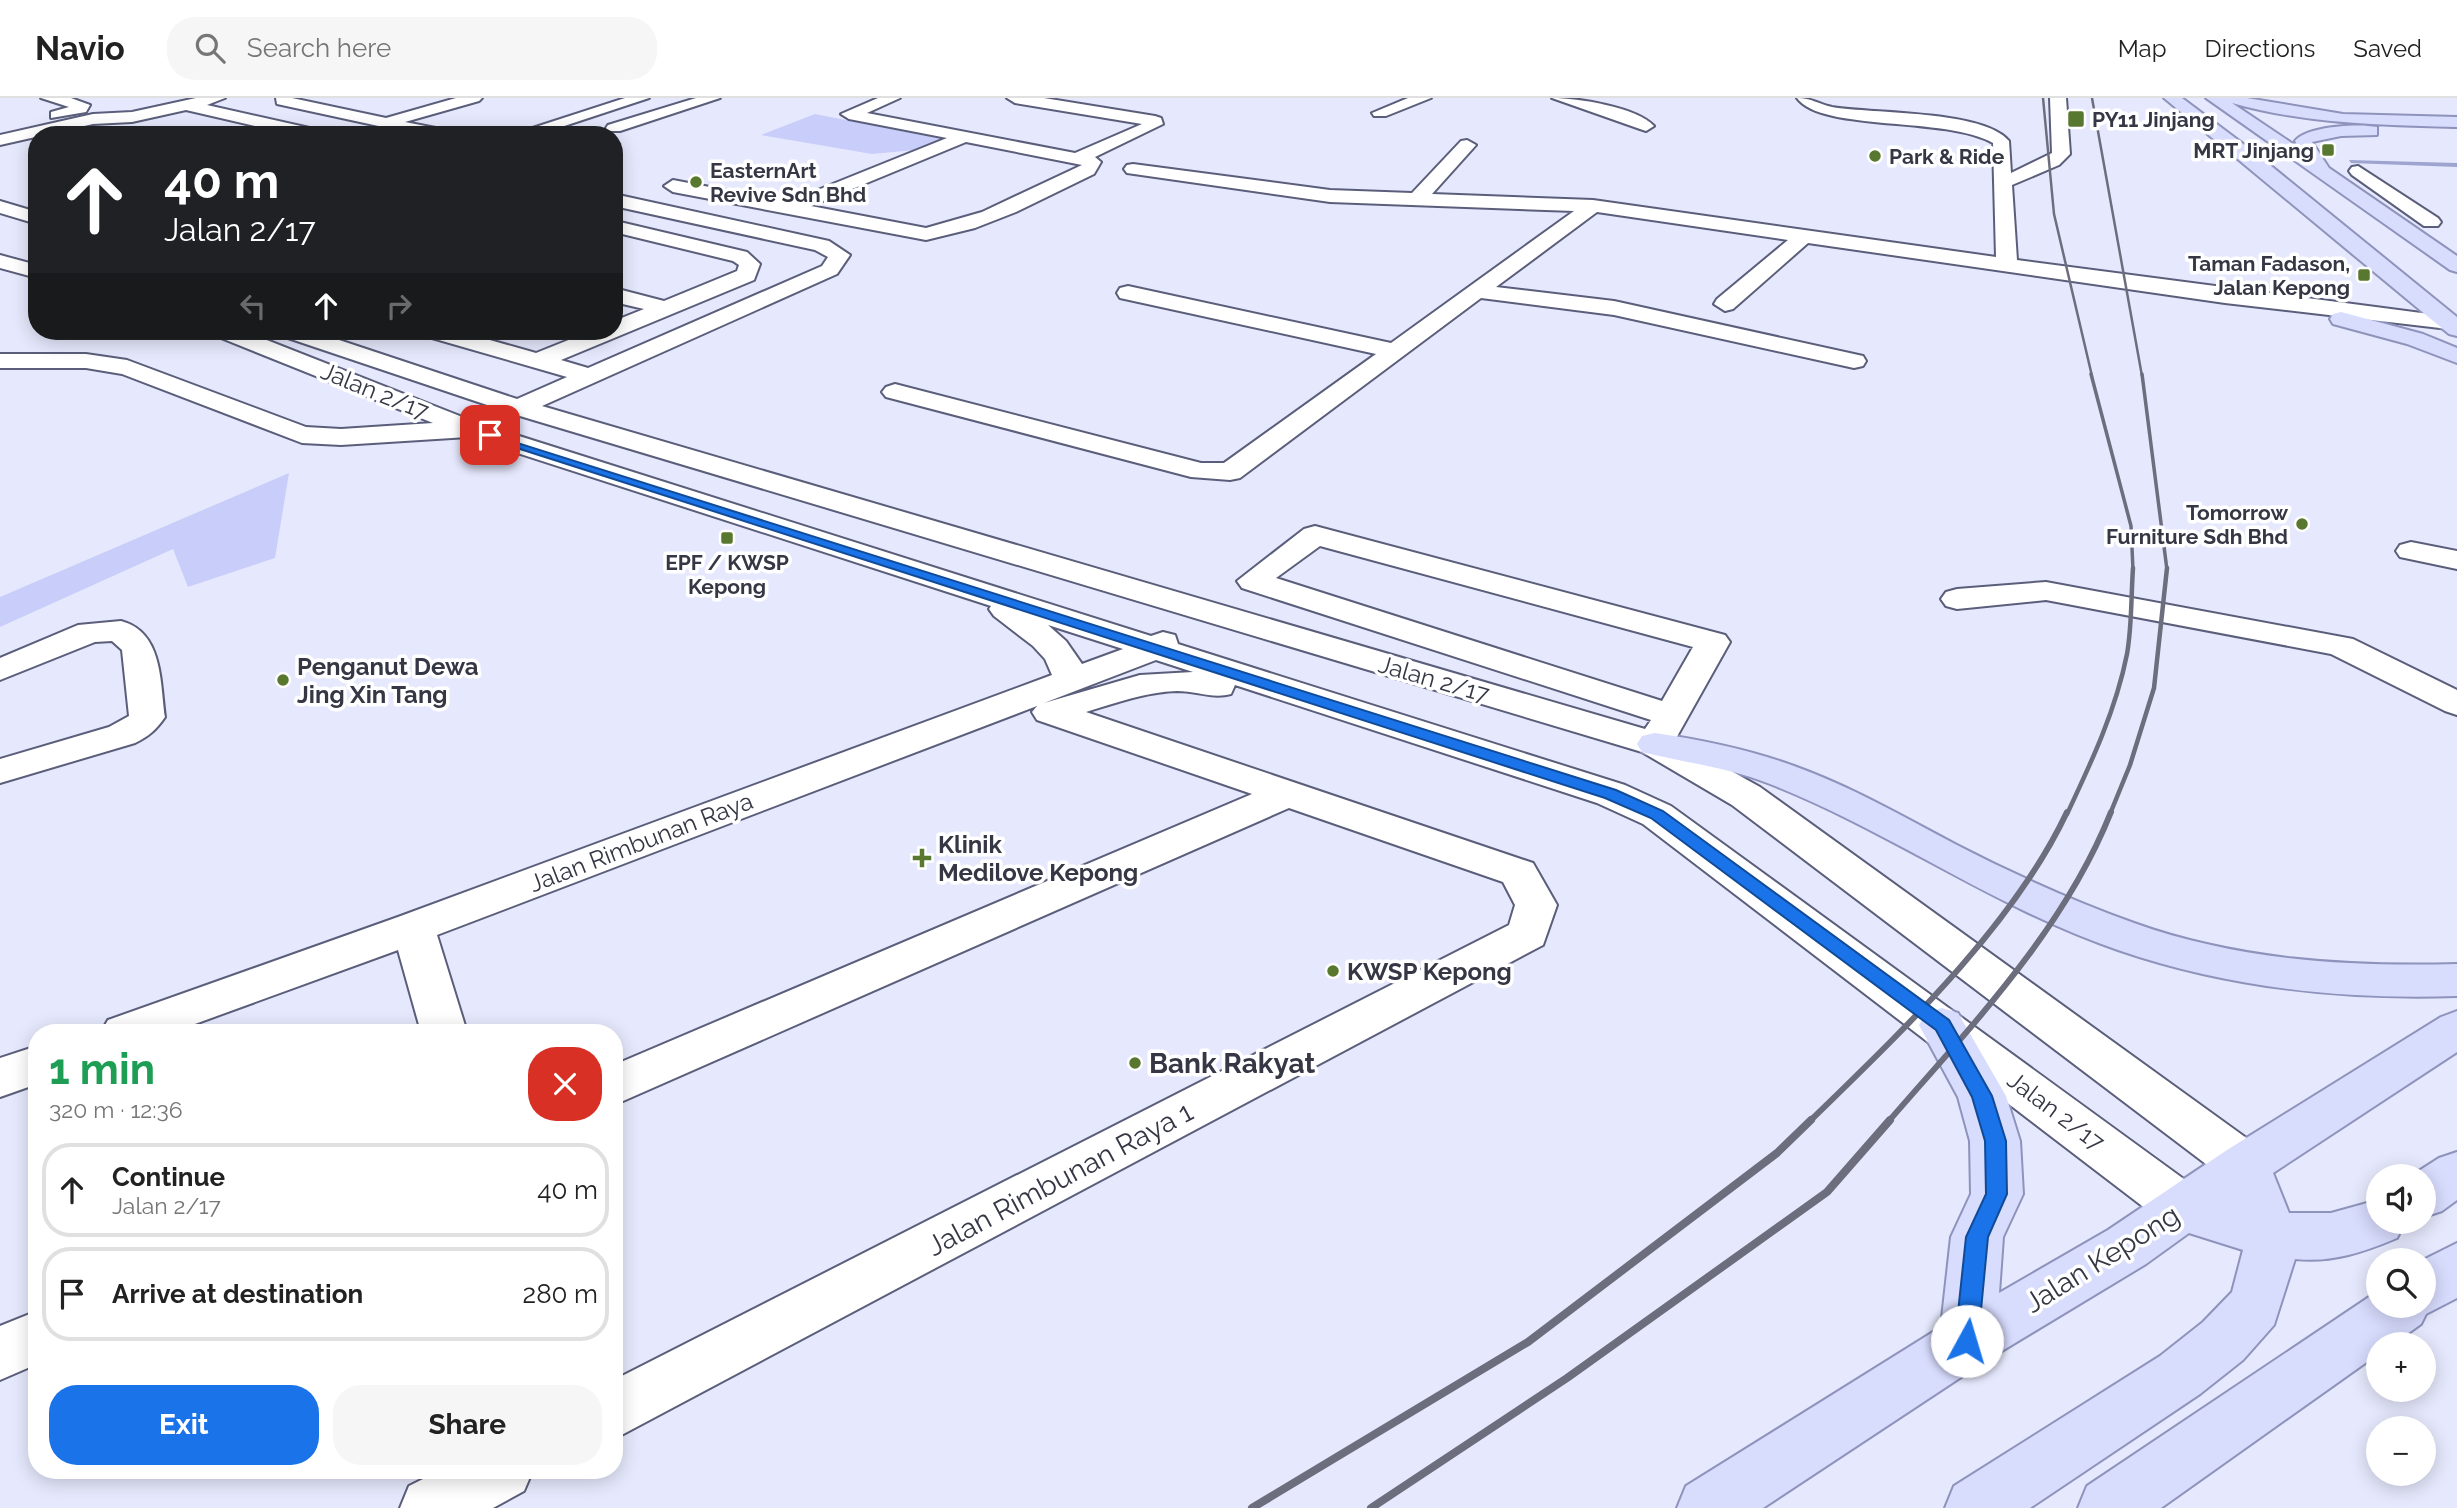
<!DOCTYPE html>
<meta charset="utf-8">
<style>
:root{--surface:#fff;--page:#f6f6f6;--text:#222;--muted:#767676;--line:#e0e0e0;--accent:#1a73e8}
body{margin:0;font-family:Raleway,sans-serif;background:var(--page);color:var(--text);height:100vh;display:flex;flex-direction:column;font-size:26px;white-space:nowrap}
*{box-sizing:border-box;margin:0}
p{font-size:23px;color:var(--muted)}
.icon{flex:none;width:38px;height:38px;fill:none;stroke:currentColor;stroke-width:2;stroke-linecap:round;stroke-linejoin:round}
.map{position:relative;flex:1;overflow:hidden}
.details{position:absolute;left:28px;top:926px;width:595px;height:455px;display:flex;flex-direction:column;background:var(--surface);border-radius:28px;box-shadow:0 4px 18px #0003}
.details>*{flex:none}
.guide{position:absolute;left:28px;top:28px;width:595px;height:214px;border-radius:28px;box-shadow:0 4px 18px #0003;background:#202124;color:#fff;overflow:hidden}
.buttons{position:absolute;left:2366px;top:1066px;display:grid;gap:14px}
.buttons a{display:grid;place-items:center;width:70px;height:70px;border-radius:50%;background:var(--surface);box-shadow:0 4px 18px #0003;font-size:35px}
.pin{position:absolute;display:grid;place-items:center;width:60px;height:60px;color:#fff;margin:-30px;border-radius:14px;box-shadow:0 4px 10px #0006}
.me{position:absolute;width:77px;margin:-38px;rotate:6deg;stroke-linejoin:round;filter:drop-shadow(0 0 5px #0008)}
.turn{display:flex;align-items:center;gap:24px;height:147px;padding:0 21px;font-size:32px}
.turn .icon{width:91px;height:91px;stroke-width:2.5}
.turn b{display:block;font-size:49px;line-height:60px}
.lanes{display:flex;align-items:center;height:66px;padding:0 21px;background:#0003;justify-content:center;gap:35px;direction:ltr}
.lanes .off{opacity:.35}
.round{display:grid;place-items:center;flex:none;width:74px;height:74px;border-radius:28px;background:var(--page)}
.headline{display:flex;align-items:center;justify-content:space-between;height:119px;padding:0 21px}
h1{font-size:42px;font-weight:700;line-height:52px;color:#1e9e55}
.cta{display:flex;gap:14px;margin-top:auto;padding:14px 21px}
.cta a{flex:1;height:80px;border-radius:28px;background:var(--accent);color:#fff;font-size:28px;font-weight:700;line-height:80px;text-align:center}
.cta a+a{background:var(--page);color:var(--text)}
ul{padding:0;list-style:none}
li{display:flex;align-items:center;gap:21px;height:94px;margin:0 14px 10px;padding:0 7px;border:4px solid var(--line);border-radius:28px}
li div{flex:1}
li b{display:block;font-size:26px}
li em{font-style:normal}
header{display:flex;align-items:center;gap:42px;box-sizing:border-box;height:98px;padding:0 35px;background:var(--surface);border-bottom:2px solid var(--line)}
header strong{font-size:33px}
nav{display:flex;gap:38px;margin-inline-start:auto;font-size:24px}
.search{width:490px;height:63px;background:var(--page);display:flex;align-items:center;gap:18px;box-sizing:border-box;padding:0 24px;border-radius:28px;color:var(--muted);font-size:26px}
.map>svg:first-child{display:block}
.green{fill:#c8cef9}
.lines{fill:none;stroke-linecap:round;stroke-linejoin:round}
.stream{fill:#9ea4d0;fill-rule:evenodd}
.minor-casing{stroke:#5a5e7a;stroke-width:4}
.major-casing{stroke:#8e93bb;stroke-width:4}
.minor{fill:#fff;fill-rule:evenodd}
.major{fill:#d8dcfd;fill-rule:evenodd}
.rail-far4{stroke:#6c6e7d;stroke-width:2.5}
.rail-far3{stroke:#6c6e7d;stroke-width:3.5}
.rail-far2{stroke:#6c6e7d;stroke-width:4.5}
.rail-far1{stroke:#6c6e7d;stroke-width:6}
.rail{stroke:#6c6e7d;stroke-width:8}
.route{fill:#1a73e8;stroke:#114b97;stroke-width:2}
.poi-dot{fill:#59782f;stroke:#fff;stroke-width:2.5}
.labels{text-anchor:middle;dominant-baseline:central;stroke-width:7;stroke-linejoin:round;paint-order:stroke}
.far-poi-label{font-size:21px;font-weight:bold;fill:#353744;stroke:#fff;text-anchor:start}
.street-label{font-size:24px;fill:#353744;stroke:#fff}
.poi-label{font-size:24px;font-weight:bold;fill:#353744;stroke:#fff;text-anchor:start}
.near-poi-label{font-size:28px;font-weight:bold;fill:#353744;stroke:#fff;text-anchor:start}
.near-street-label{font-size:28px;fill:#353744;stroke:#fff}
</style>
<header>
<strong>Navio</strong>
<div class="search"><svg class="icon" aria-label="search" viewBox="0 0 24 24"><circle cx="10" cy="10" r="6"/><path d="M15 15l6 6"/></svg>Search here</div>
<nav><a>Map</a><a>Directions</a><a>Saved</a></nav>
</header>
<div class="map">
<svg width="2457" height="1410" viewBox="0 0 2457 1410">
<rect width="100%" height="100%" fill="#e6e9fd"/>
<!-- green -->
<g class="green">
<path d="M 815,16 L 947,42 L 915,52 L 872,56 L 761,37 Z"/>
<path d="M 289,375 L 275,460 L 188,489 L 173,451 L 0,529 L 0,499 Z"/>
</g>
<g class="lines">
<!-- stream -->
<path class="stream" d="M 2349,62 L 2457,65 L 2457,69 L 2351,65 Z"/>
<defs>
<g id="minor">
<path d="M 41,0 L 71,0 L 90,7 L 86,14 L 51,20 L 51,14 L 69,9 Z"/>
<path d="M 196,0 L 225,0 L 207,7 L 323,33 L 325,37 L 294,37 L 186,12 L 132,24 L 93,26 L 0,47 L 0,37 L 93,16 L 132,14 Z"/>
<path d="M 276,0 L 292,0 L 386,20 L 456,0 L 482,0 L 479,3 L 405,24 L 451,33 L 453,37 L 420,37 L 277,6 Z"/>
<path d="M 625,0 L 649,0 L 537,37 L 511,37 Z"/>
<path d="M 696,0 L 720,0 L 620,33 L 608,33 L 606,30 L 608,27 Z"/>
<path d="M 878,0 L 900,0 L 867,15 L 1075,55 L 1142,26 L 1015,5 L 1007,0 L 1044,0 L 1155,18 L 1161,20 L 1163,26 L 1095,59 L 1101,64 L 1094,76 L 1016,114 L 975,130 L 926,142 L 673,94 L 664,88 L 673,82 L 788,104 L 947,40 L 849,21 L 841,16 ZM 966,44 L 1082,67 L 982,114 L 926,130 L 811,108 Z"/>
<path d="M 1408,0 L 1431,0 L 1386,18 L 1374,18 L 1372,15 Z"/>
<path d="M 1552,0 C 1578,0 1636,9 1654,28 L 1646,33 L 1640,31 Z"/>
<path d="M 1797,0 C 1812,0 1818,6 1832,9 C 1873,16 1984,12 2009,43 L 2011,75 L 2052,55 L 2050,0 L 2066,0 L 2070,56 L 2059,67 L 2012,87 L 2017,162 L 2452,219 L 2457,220 L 2457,232 L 2225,205 L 1808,145 L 1733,211 L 1725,213 L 1714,206 L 1717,201 L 1788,142 L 1597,114 L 1496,189 L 1614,203 L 1854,256 L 1863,258 L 1866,263 L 1863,268 L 1854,270 L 1614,217 L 1481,200 L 1240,380 L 1230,382 L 1191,379 L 886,299 L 882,294 L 886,289 L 895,286 L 1201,365 L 1224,365 L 1376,256 L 1120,200 L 1117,195 L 1120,190 L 1128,188 L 1391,245 L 1574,113 L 1330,104 L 1127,75 L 1124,71 L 1127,67 L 1133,66 L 1330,92 L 1412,95 L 1461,43 L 1467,42 L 1476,47 L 1432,96 L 1593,102 L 1996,159 L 1993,45 C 1946,18 1821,34 1797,0 Z"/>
<path d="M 2358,68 L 2438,120 L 2441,124 L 2438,128 L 2424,128 L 2352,77 L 2349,73 L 2352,69 Z"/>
<path d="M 614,96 L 829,143 L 850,157 L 837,176 L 542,308 L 1645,631 L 1651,622 L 1242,490 L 1237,483 L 1304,431 L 1315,428 L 1725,537 L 1730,544 L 1675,642 L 1760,689 L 2263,1052 L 2270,1067 L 2263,1082 L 2245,1088 L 2227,1082 L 1732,707 L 1642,654 L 520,318 L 494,330 L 1151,538 L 1163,534 L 1175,537 L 1178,546 L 1625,687 L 1671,708 L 2203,1095 L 2211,1111 L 2203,1127 L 2185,1133 L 2167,1127 L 1643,726 L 1597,705 L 1235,587 L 1231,596 C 1213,601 1196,593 1177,593 C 1145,594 1116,605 1086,614 L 1533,765 L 1557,807 L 1543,847 L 614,1341 L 614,1282 L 1509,827 L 1515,807 L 1503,784 L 1289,710 L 614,1007 L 614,967 L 1252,696 L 1037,622 L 1032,614 L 1037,608 L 437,837 L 467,934 L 421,934 L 398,852 L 173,934 L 101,934 L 108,922 L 398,819 L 1052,577 L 1045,561 L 1033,548 L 994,518 L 989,511 L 991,508 L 468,339 L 341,347 L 302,345 L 122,276 L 86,270 L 0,270 L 0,256 L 86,256 L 127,262 L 306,329 L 341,331 L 433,325 L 216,238 L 212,233 L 244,233 L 470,322 L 496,310 L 282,238 L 278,233 L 312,233 L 517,301 L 567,279 L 425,238 L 422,233 L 458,233 L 536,255 L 591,233 L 614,233 L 614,223 L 644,211 L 614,204 L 614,190 L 664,203 L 737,173 L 739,167 L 733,163 L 614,134 L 614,126 L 620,124 L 747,154 L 760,166 L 754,182 L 561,262 L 588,270 L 822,168 L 828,159 L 815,152 L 614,108 ZM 1320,448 L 1693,549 L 1662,603 L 1276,480 ZM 1048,527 L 1123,551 L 1082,566 L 1066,543 ZM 1156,562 L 1193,574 L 1140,577 L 1044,605 Z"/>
<path d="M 0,103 L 37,114 L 37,126 L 0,115 Z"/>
<path d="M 0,157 L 37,167 L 37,180 L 0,170 Z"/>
<path d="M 2411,444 L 2457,453 L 2457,471 L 2400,459 L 2396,453 L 2400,447 Z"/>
<path d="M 2046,484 L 2353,541 L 2457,592 L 2457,617 L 2445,613 L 2331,556 L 2046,502 L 1957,511 L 1946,508 L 1941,501 L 1946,494 L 1957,491 Z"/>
<path d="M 121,523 C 163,534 160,584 165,619 C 156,632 149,638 135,645 L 0,685 L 0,661 L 109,629 L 129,618 L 122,552 L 112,543 L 95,544 L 0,582 L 0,560 L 78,527 Z"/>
<path d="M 37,948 L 37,986 L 0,999 L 0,960 Z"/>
<path d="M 37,1213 L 37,1266 L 0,1282 L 0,1228 Z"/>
<path d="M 441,1372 L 533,1372 L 524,1393 L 493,1410 L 400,1410 L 409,1388 Z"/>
</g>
<g id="major">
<path d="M 2164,0 L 2182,0 L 2254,54 L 2457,219 L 2457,238 L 2449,236 Z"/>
<path d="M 2206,0 L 2247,0 L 2343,16 L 2457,19 L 2457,29 C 2381,27 2306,26 2232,5 L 2299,50 L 2295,43 C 2306,28 2359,25 2377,29 L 2377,37 L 2341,38 L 2312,44 L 2329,70 L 2457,158 L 2457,174 L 2450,172 Z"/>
<path d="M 2341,214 L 2423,236 L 2457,250 L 2457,265 L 2407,246 L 2333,226 L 2330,221 L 2333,216 Z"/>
<path d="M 1655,635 C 1702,642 1748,651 1794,668 C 1850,688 1902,718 1955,746 C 2013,776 2073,803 2134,825 C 2237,862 2348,869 2457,866 L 2457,898 C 2341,902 2229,890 2118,852 C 1995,810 1890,733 1770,686 C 1728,669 1685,665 1642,654 L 1637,646 L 1642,638 Z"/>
<path d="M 1942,910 L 1958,915 L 2006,998 L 2020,1043 L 2023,1096 L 2003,1139 L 1999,1195 L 2108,1132 L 2227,1052 L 2441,919 L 2457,913 L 2457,954 L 2273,1075 L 2289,1115 L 2331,1115 L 2378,1102 L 2378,1124 L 2405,1124 L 2397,1140 C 2364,1154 2332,1165 2295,1161 L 2274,1227 L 2243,1262 L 2200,1296 L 2030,1410 L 1945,1410 L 1954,1388 L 2160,1258 L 2203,1224 L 2232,1194 L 2243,1152 L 2189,1135 L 2146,1166 L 1987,1262 L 1763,1410 L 1677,1410 L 1686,1388 L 1941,1229 L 1951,1139 L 1971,1096 L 1970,1043 L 1958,999 L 1919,927 L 1926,915 Z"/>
<path d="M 2457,1054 L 2457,1102 L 2442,1113 L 2424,1119 L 2424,1078 L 2411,1078 L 2439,1060 Z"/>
<path d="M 2457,1145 L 2457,1200 L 2426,1216 L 2421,1226 L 2393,1246 L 2378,1246 L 2378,1256 L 2161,1410 L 2078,1410 L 2087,1388 L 2378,1193 L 2378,1208 L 2424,1208 L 2423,1162 Z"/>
</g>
</defs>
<!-- minor casing -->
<use href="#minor" class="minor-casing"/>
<!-- major casing -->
<use href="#major" class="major-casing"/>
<!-- minor -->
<use href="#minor" class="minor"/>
<!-- major -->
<use href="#major" class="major"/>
<!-- rail-far4 -->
<g class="rail-far4">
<path d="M 2043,0 L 2054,116 L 2092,278"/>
<path d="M 2092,0 L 2142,278"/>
</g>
<!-- rail-far3 -->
<g class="rail-far3">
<path d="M 2091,276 L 2131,428 L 2133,472"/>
<path d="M 2142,276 L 2167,472"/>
</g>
<!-- rail-far2 -->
<g class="rail-far2">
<path d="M 2067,716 C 2091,665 2116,612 2127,556 C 2132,528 2131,498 2133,470"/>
<path d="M 2110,716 L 2130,667 L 2154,590 L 2167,470"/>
</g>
<!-- rail-far1 -->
<g class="rail-far1">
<path d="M 1809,1024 C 1899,936 2013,829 2067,714"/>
<path d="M 1888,1024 C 1971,928 2063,834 2111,714"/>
</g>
<!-- rail -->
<g class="rail">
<path d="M 1252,1410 L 1528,1244 L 1777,1055 L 1811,1022"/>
<path d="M 1371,1410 L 1567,1280 L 1827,1094 L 1890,1022"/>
</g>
</g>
<!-- route -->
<path class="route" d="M 486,335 L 1616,692 L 1663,713 L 1949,922 L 1992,998 L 2006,1043 L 2007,1096 L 1988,1139 L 1978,1243 L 1975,1251 L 1967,1254 L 1958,1251 L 1955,1243 L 1966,1139 L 1986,1096 L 1985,1043 L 1972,999 L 1936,932 L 1651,720 L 1605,700 L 486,340 Z"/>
<!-- markers -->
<g class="poi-dot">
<rect x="2067" y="12" width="18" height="18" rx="3.5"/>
<rect x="2321" y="45" width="14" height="14" rx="3.5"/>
<circle cx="1875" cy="58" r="7"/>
<circle cx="696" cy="84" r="7"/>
<rect x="2357" y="170" width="14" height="14" rx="3.5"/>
<circle cx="2302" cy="426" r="7"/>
<rect x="720" y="433" width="14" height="14" rx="3.5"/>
<circle cx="283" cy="582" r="7"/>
<path d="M918.5 749.5h7v7h7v7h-7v7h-7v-7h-7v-7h7z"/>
<circle cx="1333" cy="873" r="7"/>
<circle cx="1135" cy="965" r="7"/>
</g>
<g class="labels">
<!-- far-poi labels -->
<g class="far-poi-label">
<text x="2092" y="21">PY11 Jinjang</text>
<text x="2314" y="52" text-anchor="end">MRT Jinjang</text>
<text x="1889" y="58">Park &amp; Ride</text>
<text x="710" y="72">EasternArt<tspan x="710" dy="24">Revive Sdn Bhd</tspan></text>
<text x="2350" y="165" text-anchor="end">Taman Fadason,<tspan x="2350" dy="24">Jalan Kepong</tspan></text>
<text x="2288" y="414" text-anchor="end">Tomorrow<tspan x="2288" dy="24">Furniture Sdh Bhd</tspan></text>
<text x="727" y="464" text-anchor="middle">EPF / KWSP<tspan x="727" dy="24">Kepong</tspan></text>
</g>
<!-- street labels -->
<g class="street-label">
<text transform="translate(375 293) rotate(22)">Jalan 2/17</text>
<text transform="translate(1434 581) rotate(16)">Jalan 2/17</text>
<text transform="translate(641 744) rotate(-21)">Jalan Rimbunan Raya</text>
<text transform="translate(2056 1013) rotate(37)">Jalan 2/17</text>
</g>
<!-- poi labels -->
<g class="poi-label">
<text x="297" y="568">Penganut Dewa<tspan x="297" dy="28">Jing Xin Tang</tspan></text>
<text x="938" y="746">Klinik<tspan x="938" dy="28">Medilove Kepong</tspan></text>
<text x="1347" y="873">KWSP Kepong</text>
</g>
<!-- near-poi labels -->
<g class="near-poi-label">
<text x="1149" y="965">Bank Rakyat</text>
</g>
<!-- near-street labels -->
<g class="near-street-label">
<text transform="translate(1060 1081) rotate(-28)">Jalan Rimbunan Raya 1</text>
<text transform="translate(2102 1161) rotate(-32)">Jalan Kepong</text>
</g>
</g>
</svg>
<div class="buttons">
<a><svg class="icon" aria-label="sound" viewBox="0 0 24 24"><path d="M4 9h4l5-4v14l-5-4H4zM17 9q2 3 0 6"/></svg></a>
<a><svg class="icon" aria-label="search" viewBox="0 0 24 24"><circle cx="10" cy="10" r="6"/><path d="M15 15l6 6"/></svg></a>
<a>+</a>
<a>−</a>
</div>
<div class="pin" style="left:490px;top:337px;background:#d93025"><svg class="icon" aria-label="arrive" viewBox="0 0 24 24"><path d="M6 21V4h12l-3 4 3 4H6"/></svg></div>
<svg class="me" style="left:1967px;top:1243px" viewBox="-20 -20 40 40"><circle r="19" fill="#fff"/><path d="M0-13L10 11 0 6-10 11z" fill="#1a73e8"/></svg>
<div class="guide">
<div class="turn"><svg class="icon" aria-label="ahead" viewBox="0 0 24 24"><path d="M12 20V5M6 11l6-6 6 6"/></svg><div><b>40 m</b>Jalan 2/17</div></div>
<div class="lanes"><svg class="icon off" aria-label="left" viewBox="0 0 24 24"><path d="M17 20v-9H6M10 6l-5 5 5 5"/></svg><svg class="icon" aria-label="ahead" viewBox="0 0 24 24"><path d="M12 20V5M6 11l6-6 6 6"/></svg><svg class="icon off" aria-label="right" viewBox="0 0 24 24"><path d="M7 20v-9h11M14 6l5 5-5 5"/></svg></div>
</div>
<section class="details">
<div class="headline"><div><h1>1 min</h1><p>320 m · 12:36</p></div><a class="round" style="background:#d93025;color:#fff"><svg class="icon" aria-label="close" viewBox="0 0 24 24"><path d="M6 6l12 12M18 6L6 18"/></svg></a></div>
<ul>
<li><svg class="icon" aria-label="ahead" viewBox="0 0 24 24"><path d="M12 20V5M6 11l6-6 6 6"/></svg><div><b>Continue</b><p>Jalan 2/17</p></div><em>40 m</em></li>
<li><svg class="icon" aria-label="arrive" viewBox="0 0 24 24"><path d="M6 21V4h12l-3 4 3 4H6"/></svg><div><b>Arrive at destination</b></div><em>280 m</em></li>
</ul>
<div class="cta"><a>Exit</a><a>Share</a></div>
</section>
</div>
